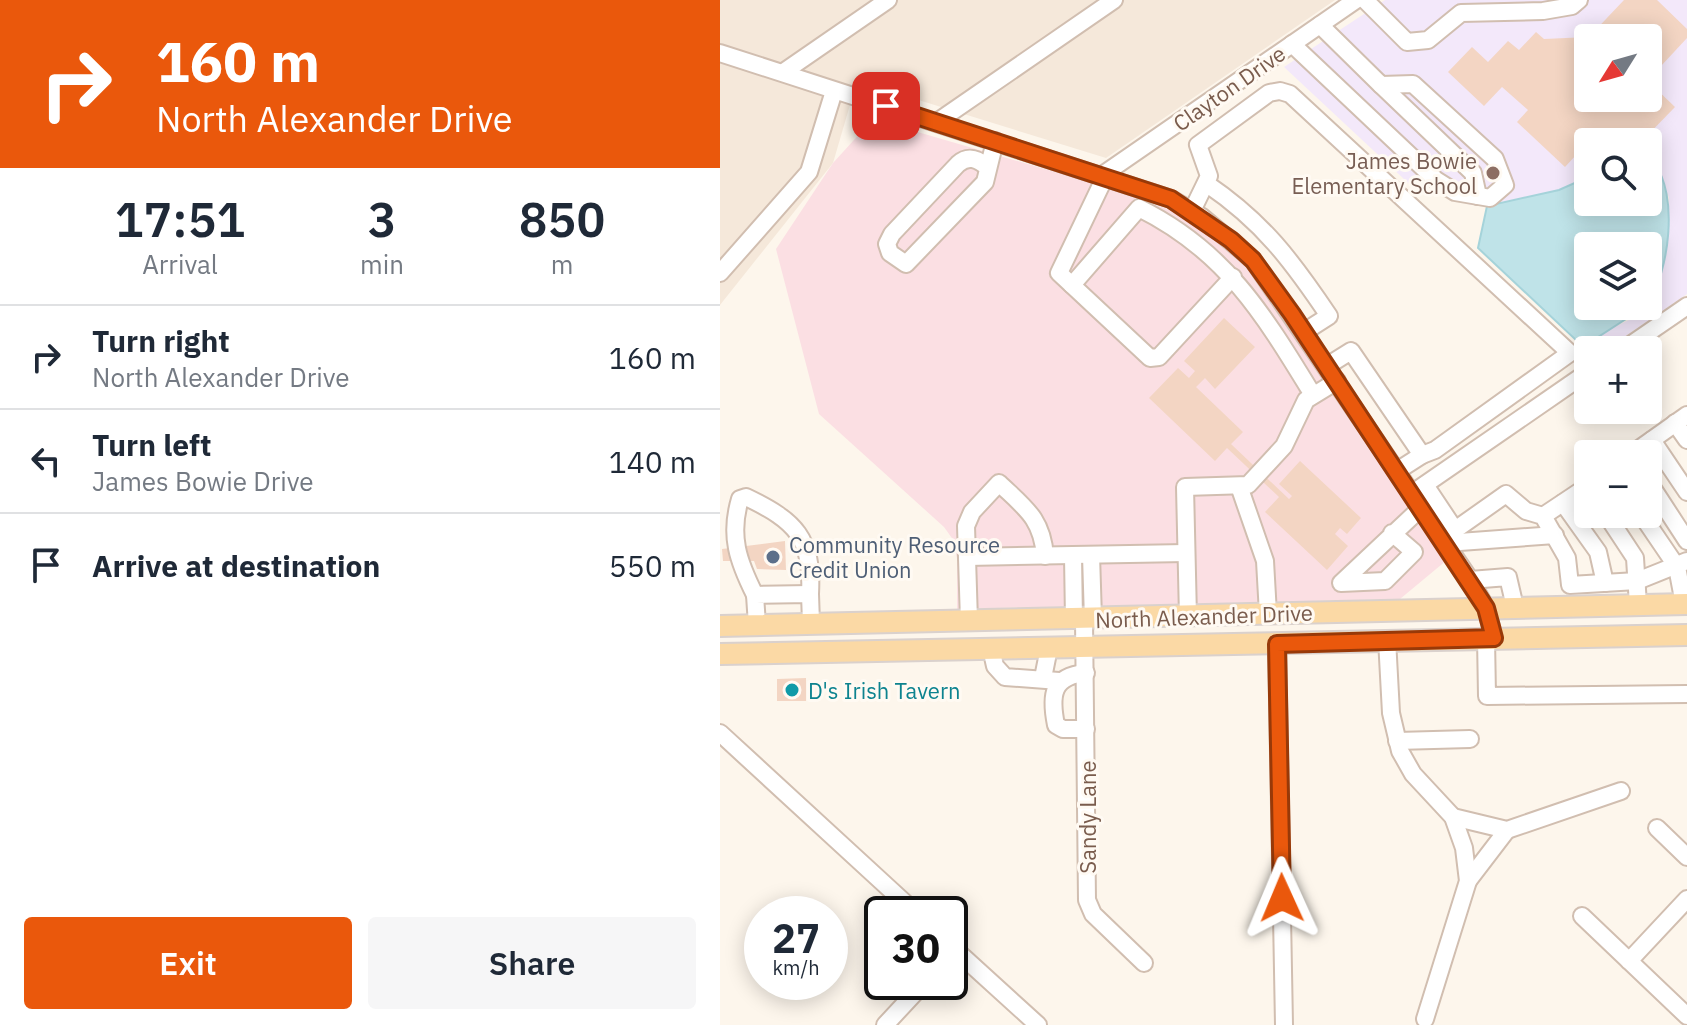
<!DOCTYPE html>
<meta charset="utf-8">
<style>
:root{--surface:#fff;--page:#f6f6f7;--text:#1f2937;--muted:#747a83;--line:#e0e1e3;--accent:#ea580c}
body{margin:0;font-family:"IBM Plex Sans",sans-serif;background:var(--page);color:var(--text);height:100vh;display:flex;flex-direction:column;font-size:30px;white-space:nowrap}
*{box-sizing:border-box;margin:0}
p{font-size:26px;color:var(--muted)}
.icon{flex:none;width:44px;height:44px;fill:none;stroke:currentColor;stroke-width:2;stroke-linecap:round;stroke-linejoin:round}
.map{position:relative;flex:1;overflow:hidden}
.panel{display:flex;flex-direction:column;background:var(--surface);width:720px}
.panel>*{flex:none}
.banner{background:#ea580c;color:#fff;overflow:hidden}
.needle{width:52px;rotate:233deg}
.buttons{position:absolute;left:854px;top:24px;display:grid;gap:16px}
.buttons a{display:grid;place-items:center;width:88px;height:88px;border-radius:8px;background:var(--surface);box-shadow:0 4px 20px #0003;font-size:40px}
.speed{position:absolute;left:24px;top:896px;display:flex;gap:16px;font-size:40px;font-weight:700;text-align:center}
.speed>*{display:grid;place-content:center;width:104px;height:104px;border-radius:50%;background:var(--surface);box-shadow:0 4px 20px #0003;line-height:1}
.speed small{font-size:20px;font-weight:400}
.speed .limit{border:4px solid #111;border-radius:12px;background:#fff;color:#111}
.pin{position:absolute;display:grid;place-items:center;width:68px;height:68px;color:#fff;margin:-34px;border-radius:16px;box-shadow:0 4px 12px #0006}
.me{position:absolute;width:88px;margin:-44px;rotate:359deg;stroke-linejoin:round;filter:drop-shadow(0 0 6px #0008)}
.turn{display:flex;align-items:center;gap:28px;height:168px;padding:0 24px;font-size:36px}
.turn .icon{width:104px;height:104px;stroke-width:2.5}
.turn b{display:block;font-size:56px;line-height:68px}
.eta{display:flex;justify-content:space-evenly;align-items:center;height:136px;text-align:center}
.eta b{font-size:48px;font-weight:600;line-height:56px}
.action{display:flex;gap:16px;margin-top:auto;padding:16px 24px}
.action a{flex:1;height:92px;border-radius:8px;background:var(--accent);color:#fff;font-size:32px;font-weight:600;line-height:92px;text-align:center}
.action a+a{background:var(--page);color:var(--text)}
ul{padding:0;list-style:none}
li{display:flex;align-items:center;gap:24px;height:104px;padding:0 24px;border-top:2px solid var(--line)}
li div{flex:1}
li b{display:block;font-size:30px}
li em{font-style:normal}
main{display:flex;flex:1;min-height:0}
.map>svg:first-child{display:block}
.residential{fill:#f5e8da}
.education{fill:#f3e8fa;fill-rule:evenodd}
.medical{fill:#fbdfe3}
.water{fill:#bfe3e8;stroke:#a5d3da;stroke-width:2}
.building{fill:#f3d5c3}
.lines{fill:none;stroke-linecap:round;stroke-linejoin:round}
.minor-casing{stroke:#d1beb0;stroke-width:20}
.major-casing{stroke:#dad1cd;stroke-width:24}
.minor{stroke:#fff;stroke-width:16}
.major{stroke:#fbd9a5;stroke-width:20}
.route-casing{stroke:#983908;stroke-width:20}
.route{stroke:#ea580c;stroke-width:14}
.education-dot{fill:#8d6e63;stroke:#fffaf3;stroke-width:3}
.service-dot{fill:#5c6f8a;stroke:#fffaf3;stroke-width:3}
.culture-dot{fill:#0f9aa8;stroke:#fffaf3;stroke-width:3}
.labels{text-anchor:middle;dominant-baseline:central;stroke-width:6;stroke-linejoin:round;paint-order:stroke}
.street-label{font-size:22px;fill:#7a5c4d;stroke:#fffaf3}
.education-label{font-size:22px;fill:#785e54;stroke:#fffaf3;text-anchor:end}
.service-label{font-size:22px;fill:#4e5e75;stroke:#fffaf3;text-anchor:start}
.culture-label{font-size:22px;fill:#0d838f;stroke:#fffaf3;text-anchor:start}
</style>
<main>
<section class="panel">
<div class="banner">
<div class="turn"><svg class="icon" aria-label="right" viewBox="0 0 24 24"><path d="M7 20v-9h11M14 6l5 5-5 5"/></svg><div><b>160 m</b>North Alexander Drive</div></div>
</div>
<div class="eta">
<div><b>17:51</b><p>Arrival</p></div>
<div><b>3</b><p>min</p></div>
<div><b>850</b><p>m</p></div>
</div>
<ul>
<li><svg class="icon" aria-label="right" viewBox="0 0 24 24"><path d="M7 20v-9h11M14 6l5 5-5 5"/></svg><div><b>Turn right</b><p>North Alexander Drive</p></div><em>160 m</em></li>
<li><svg class="icon" aria-label="left" viewBox="0 0 24 24"><path d="M17 20v-9H6M10 6l-5 5 5 5"/></svg><div><b>Turn left</b><p>James Bowie Drive</p></div><em>140 m</em></li>
<li><svg class="icon" aria-label="arrive" viewBox="0 0 24 24"><path d="M6 21V4h12l-3 4 3 4H6"/></svg><div><b>Arrive at destination</b></div><em>550 m</em></li>
</ul>
<div class="action"><a>Exit</a><a>Share</a></div>
</section>
<div class="map">
<svg width="967" height="1025" viewBox="0 0 967 1025">
<rect width="100%" height="100%" fill="#fdf6ec"/>
<!-- residential -->
<path class="residential" d="M 0,0 L 615,0 L 386,158 L 137,81 L 113,163 L 0,305 Z"/>
<!-- education -->
<path class="education" d="M 665,0 L 967,0 L 967,294 L 885,350 L 868,351 L 857,341 L 866,341 L 909,320 L 928,306 L 934,294 L 948,228 L 949,198 L 939,169 L 934,163 L 928,168 L 928,142 L 868,142 L 868,177 L 862,181 L 839,190 L 767,205 L 751,205 L 723,196 L 709,185 L 700,194 L 564,67 ZM 868,38 L 928,38 L 928,98 L 868,98 Z"/>
<!-- medical -->
<path class="medical" d="M 153,119 L 366,181 L 462,214 L 518,255 L 540,280 L 727,560 L 680,599 L 237,609 L 237,559 L 234,541 L 224,527 L 99,414 L 56,249 L 113,163 Z"/>
<!-- water -->
<path class="water" d="M 934,163 C 959,195 949,271 928,304 L 928,246 L 868,246 L 868,306 L 926,306 L 878,337 L 857,341 L 758,248 L 767,206 L 839,190 L 868,177 L 868,202 L 928,202 L 928,168 Z"/>
<!-- building -->
<g class="building">
<path d="M 904,0 L 937,0 L 967,29 L 967,38 L 928,80 L 928,38 L 868,38 Z"/>
<path d="M 816,32 L 824,39 L 868,37 L 868,98 L 928,98 L 928,81 L 955,107 L 921,142 L 897,142 L 881,128 L 845,167 L 797,122 L 808,110 L 782,87 L 764,106 L 728,72 L 752,47 L 768,62 L 788,41 L 799,50 Z"/>
<path d="M 504,318 L 535,347 L 495,389 L 485,378 L 476,387 L 523,432 L 511,444 L 569,499 L 572,496 L 559,484 L 580,461 L 641,518 L 627,534 L 620,528 L 615,534 L 628,546 L 607,570 L 545,512 L 559,497 L 507,448 L 495,461 L 429,398 L 458,368 L 469,378 L 475,371 L 464,361 Z"/>
<path d="M 65,541 L 66,570 L 37,569 L 34,561 L 3,561 L 2,549 Z"/>
<path d="M 86,678 L 86,701 L 57,701 L 57,679 Z"/>
</g>
<g class="lines">
<defs>
<g id="minor">
<path d="M 645,0 L 687,42 L 708,40 L 741,13 L 823,11 L 852,6 L 859,0"/>
<path d="M 572,44 L 716,180 L 735,192 L 770,198 L 785,185 L 775,159 L 693,84 L 661,85 L 600,25"/>
<path d="M 0,53 L 451,199 L 482,217 L 533,260 L 749,578 L 766,608 L 774,638"/>
<path d="M 65,71 L 168,0"/>
<path d="M 661,85 L 753,173 L 758,196"/>
<path d="M 217,122 L 394,0"/>
<path d="M 267,167 C 258,159 248,155 238,164 L 172,234 L 167,244 L 170,253 L 186,264 L 265,182 L 275,141"/>
<path d="M 381,176 L 636,0"/>
<path d="M 385,177 L 339,273 L 430,358 L 439,357 L 513,277"/>
<path d="M 487,184 C 543,222 572,261 609,316 L 584,332"/>
<path d="M 472,211 L 489,176 L 478,145 L 549,93 L 560,91 L 570,94 L 850,353 L 715,450 L 702,455"/>
<path d="M 0,273 L 89,172 L 114,91"/>
<path d="M 352,285 L 419,208 C 506,251 544,315 593,395"/>
<path d="M 903,350 L 967,306"/>
<path d="M 607,366 L 631,351 L 702,455 L 677,471"/>
<path d="M 955,423 L 967,440"/>
<path d="M 932,440 L 967,492"/>
<path d="M 912,454 L 967,415"/>
<path d="M 928,481 L 967,541"/>
<path d="M 705,485 L 735,530 L 786,494 L 806,511 L 823,516 L 847,558 L 850,585 L 917,581 L 967,561"/>
<path d="M 519,486 L 545,561 L 548,614"/>
<path d="M 697,490 L 868,372"/>
<path d="M 843,503 L 878,552 L 885,583"/>
<path d="M 886,514 L 915,558 L 918,605"/>
<path d="M 921,514 L 957,567 L 964,604"/>
<path d="M 823,516 L 868,486"/>
<path d="M 672,533 L 694,552 L 665,581 L 621,583 L 702,507"/>
<path d="M 726,543 L 835,535"/>
<path d="M 371,555 L 373,619"/>
<path d="M 353,556 L 354,620"/>
<path d="M 247,557 L 466,553"/>
<path d="M 750,580 L 788,577 L 795,607"/>
<path d="M 35,595 C 18,561 9,536 20,499 L 26,497 C 76,521 93,538 90,594"/>
<path d="M 468,617 L 465,487 L 528,485 L 564,446 L 586,400 L 617,381"/>
<path d="M 364,620 L 367,900 L 373,914 L 424,963"/>
<path d="M 249,621 L 246,526 L 252,512 L 279,483 C 305,508 322,518 325,556"/>
<path d="M 37,625 L 35,595 L 90,594 L 91,623"/>
<path d="M 766,638 L 767,696 L 967,694"/>
<path d="M 667,639 L 671,713 L 680,751 L 693,774 L 733,817 L 744,848 L 748,881 L 705,1019"/>
<path d="M 557,644 L 564,1025"/>
<path d="M 271,648 L 275,666 L 285,677 L 339,681"/>
<path d="M 366,673 C 332,676 330,695 336,725 L 343,729 L 366,729"/>
<path d="M 323,678 L 329,648"/>
<path d="M 0,733 L 197,914"/>
<path d="M 677,741 L 750,739"/>
<path d="M 733,817 L 787,830 L 901,791"/>
<path d="M 937,828 L 967,857"/>
<path d="M 748,881 L 787,830"/>
<path d="M 862,916 L 967,1016"/>
<path d="M 230,945 L 318,1025"/>
<path d="M 909,961 L 967,899"/>
<path d="M 165,1025 L 205,982"/>
</g>
<g id="major">
<path d="M 0,626 L 967,604"/>
<path d="M 0,654 L 967,635"/>
</g>
</defs>
<!-- minor casing -->
<use href="#minor" class="minor-casing"/>
<!-- major casing -->
<use href="#major" class="major-casing"/>
<!-- minor -->
<use href="#minor" class="minor"/>
<!-- major -->
<use href="#major" class="major"/>
</g>
<g class="lines">
<defs>
<path id="route" d="M 166,106 L 451,199 L 511,240 L 533,260 L 572,314 L 766,608 L 774,638 L 557,644 L 562,898"/>
</defs>
<!-- route casing -->
<use href="#route" class="route-casing"/>
<!-- route -->
<use href="#route" class="route"/>
</g>
<!-- markers -->
<circle class="education-dot" cx="773" cy="173" r="8"/>
<circle class="service-dot" cx="53" cy="557" r="8"/>
<circle class="culture-dot" cx="72" cy="690" r="8"/>
<g class="labels">
<!-- street labels -->
<g class="street-label">
<text transform="translate(509 88) rotate(-35)">Clayton Drive</text>
<text transform="translate(484 616) rotate(-2)">North Alexander Drive</text>
<text transform="translate(367 817) rotate(-90)">Sandy Lane</text>
</g>
<!-- education labels -->
<g class="education-label">
<text x="757" y="160">James Bowie<tspan x="757" dy="25">Elementary School</tspan></text>
</g>
<!-- service labels -->
<g class="service-label">
<text x="69" y="544">Community Resource<tspan x="69" dy="25">Credit Union</tspan></text>
</g>
<!-- culture labels -->
<g class="culture-label">
<text x="88" y="690">D's Irish Tavern</text>
</g>
</g>
</svg>
<div class="buttons">
<a><svg class="needle" viewBox="-14 -14 28 28"><path d="M0-13l5 13h-10z" fill="#e53935"/><path d="M0 13l5-13h-10z" fill="#747a83"/></svg></a>
<a><svg class="icon" aria-label="search" viewBox="0 0 24 24"><circle cx="10" cy="10" r="6"/><path d="M15 15l6 6"/></svg></a>
<a><svg class="icon" aria-label="layers" viewBox="0 0 24 24"><path d="M12 4l9 5-9 5-9-5zM3 14l9 5 9-5"/></svg></a>
<a>+</a>
<a>−</a>
</div>
<div class="speed"><div>27<small>km/h</small></div><div class="limit">30</div></div>
<div class="pin" style="left:166px;top:106px;background:#d93025"><svg class="icon" aria-label="arrive" viewBox="0 0 24 24"><path d="M6 21V4h12l-3 4 3 4H6"/></svg></div>
<svg class="me" style="left:562px;top:898px" viewBox="-20 -20 40 40"><path d="M0-17L14 15 0 8-14 15z" fill="#ea580c" stroke="#fff" stroke-width="4"/></svg>
</div>
</main>
